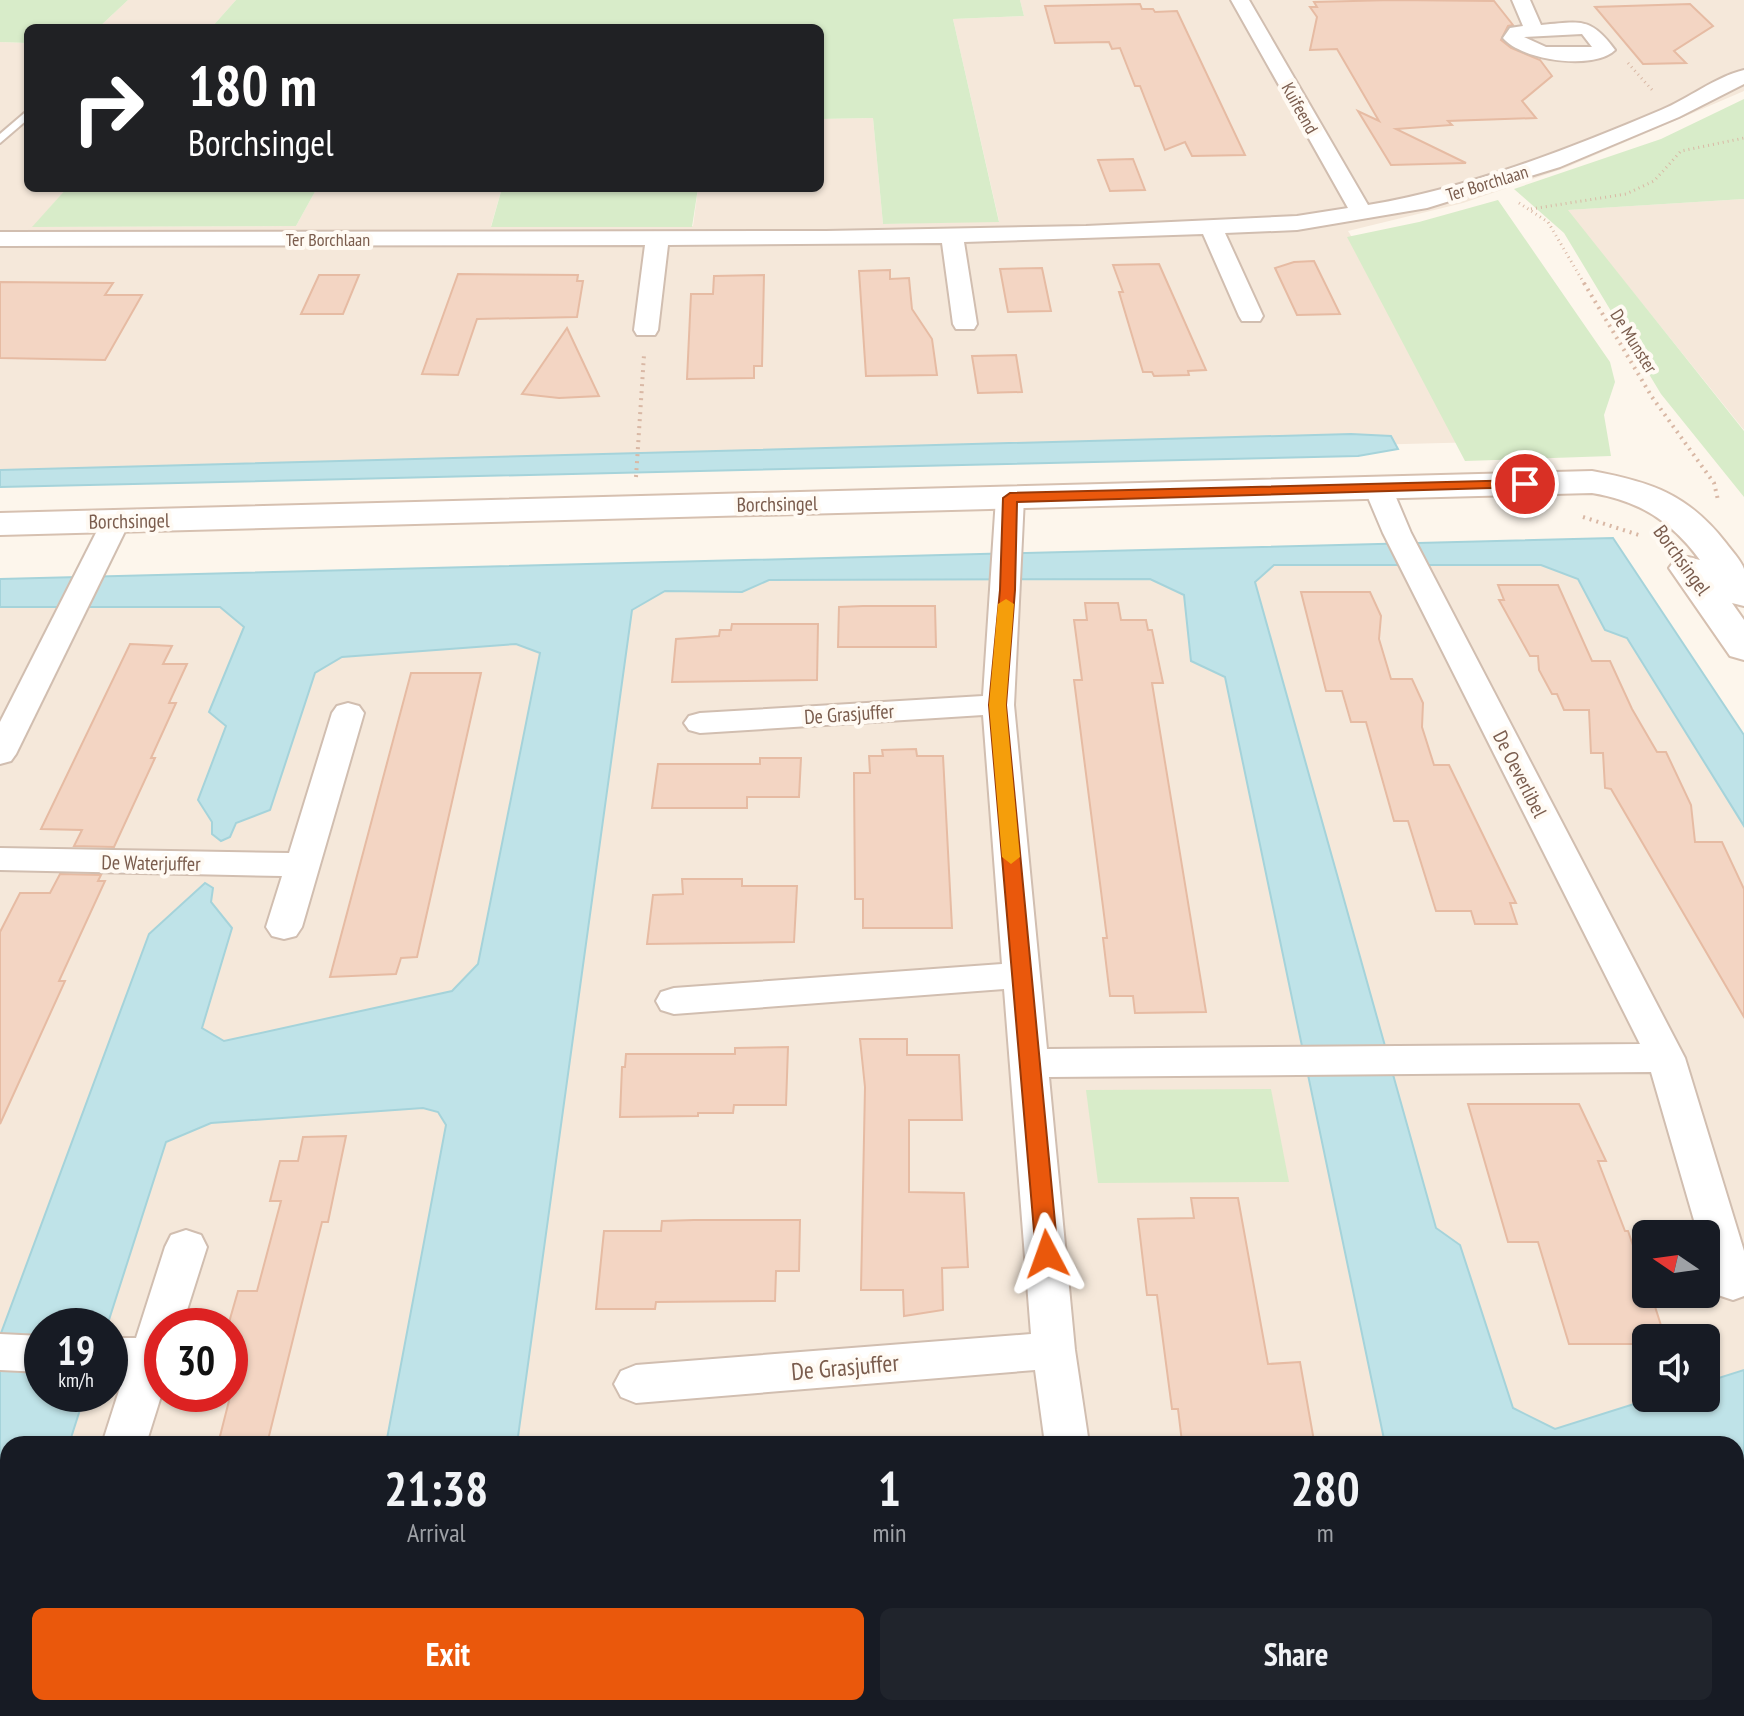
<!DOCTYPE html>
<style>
:root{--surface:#171b24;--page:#20242c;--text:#f1f3f6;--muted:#9ea1a6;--accent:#ea580c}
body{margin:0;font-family:"PT Sans Narrow",sans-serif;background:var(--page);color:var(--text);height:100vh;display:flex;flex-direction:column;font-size:30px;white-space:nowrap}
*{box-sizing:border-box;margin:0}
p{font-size:26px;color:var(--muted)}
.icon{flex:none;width:44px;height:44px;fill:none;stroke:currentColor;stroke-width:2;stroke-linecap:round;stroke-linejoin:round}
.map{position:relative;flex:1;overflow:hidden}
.panel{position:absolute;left:0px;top:1436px;width:1744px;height:280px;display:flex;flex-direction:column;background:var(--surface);border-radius:24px 24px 0 0;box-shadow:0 2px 6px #0004}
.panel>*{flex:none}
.top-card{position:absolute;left:24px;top:24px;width:800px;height:168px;border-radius:12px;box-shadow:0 2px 6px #0004;background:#202124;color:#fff;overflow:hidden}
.needle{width:52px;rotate:283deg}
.buttons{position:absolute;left:1632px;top:1220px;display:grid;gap:16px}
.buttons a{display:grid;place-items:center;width:88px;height:88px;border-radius:12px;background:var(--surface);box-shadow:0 2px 6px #0004;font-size:40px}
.speed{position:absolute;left:24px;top:1308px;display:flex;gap:16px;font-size:40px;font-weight:700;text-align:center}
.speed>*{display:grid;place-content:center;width:104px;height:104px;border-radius:50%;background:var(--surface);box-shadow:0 2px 6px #0004;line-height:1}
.speed small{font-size:20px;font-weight:400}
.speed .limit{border:12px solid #d22;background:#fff;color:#111}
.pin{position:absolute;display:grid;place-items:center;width:68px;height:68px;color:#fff;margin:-34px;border:4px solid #fff;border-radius:50%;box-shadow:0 2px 8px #0007}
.me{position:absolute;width:88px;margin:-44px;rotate:356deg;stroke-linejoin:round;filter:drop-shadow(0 0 6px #0008)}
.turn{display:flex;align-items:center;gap:28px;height:168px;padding:0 32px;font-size:36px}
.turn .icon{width:104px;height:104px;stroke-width:2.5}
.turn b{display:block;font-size:56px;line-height:68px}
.eta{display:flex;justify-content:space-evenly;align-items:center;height:136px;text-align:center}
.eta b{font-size:48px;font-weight:800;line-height:56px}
.primary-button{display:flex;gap:16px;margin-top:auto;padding:16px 32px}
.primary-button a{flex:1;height:92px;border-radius:12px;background:var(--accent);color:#fff;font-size:32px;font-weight:800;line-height:92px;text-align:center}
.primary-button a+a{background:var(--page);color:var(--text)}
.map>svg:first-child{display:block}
.residential{fill:#f5e8da;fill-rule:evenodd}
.green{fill:#d8ecc9}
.water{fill:#bfe3e8;stroke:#a5d3da;stroke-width:2}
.building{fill:#f3d5c3;stroke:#e6bba3;stroke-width:2}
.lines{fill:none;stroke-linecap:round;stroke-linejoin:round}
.service-casing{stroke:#d1beb0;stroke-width:4}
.minor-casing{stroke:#d1beb0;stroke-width:4}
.secondary-casing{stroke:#d6c0b0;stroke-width:4}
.path-far2{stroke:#d9b8a5;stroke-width:3;stroke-dasharray:1 4;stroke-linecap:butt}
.path-far1{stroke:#d9b8a5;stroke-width:4;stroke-dasharray:2 5;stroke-linecap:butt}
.path{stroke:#d9b8a5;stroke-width:6;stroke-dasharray:3 8;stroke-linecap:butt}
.service{fill:#fff;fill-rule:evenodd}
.minor{fill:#fff;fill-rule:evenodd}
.secondary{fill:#fff;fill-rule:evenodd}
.route{fill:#ea580c;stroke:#983908;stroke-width:2}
.slow{fill:#f59e0b}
.labels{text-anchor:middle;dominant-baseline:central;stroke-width:8;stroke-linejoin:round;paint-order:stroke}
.far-street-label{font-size:18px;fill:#7a5c4d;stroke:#fffaf3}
.street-label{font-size:20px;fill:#7a5c4d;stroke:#fffaf3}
.near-street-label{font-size:24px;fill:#7a5c4d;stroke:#fffaf3}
</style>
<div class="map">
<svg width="1744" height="1716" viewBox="0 0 1744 1716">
<rect width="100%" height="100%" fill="#fdf6ec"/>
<!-- residential -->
<g class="residential">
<path d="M 128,0 L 236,0 L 211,28 L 98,28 Z"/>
<path d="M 1020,0 L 1744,0 L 1744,91 L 1565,168 L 1463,203 L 1348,231 L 1482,442 L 0,481 L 0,42 L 28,43 L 28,188 L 67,188 L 33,227 L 296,226 L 317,188 L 502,188 L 491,226 L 693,226 L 698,188 L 820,188 L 820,119 L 873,118 L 883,224 L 999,221 L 953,19 L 1024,16 Z"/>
<path d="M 1744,199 L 1744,430 L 1567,210 Z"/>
<path d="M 1594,547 L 1744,769 L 1744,1421 L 1673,1444 L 8,1444 L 8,1708 L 845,1708 L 820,1716 L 0,1716 L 0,593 ZM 1646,1234 L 1706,1234 L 1706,1294 L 1646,1294 ZM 42,1326 L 110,1326 L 110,1394 L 42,1394 ZM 162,1326 L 230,1326 L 230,1394 L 162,1394 ZM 1646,1338 L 1706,1338 L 1706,1398 L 1646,1398 Z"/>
</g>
<!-- green -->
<g class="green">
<path d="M 0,0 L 128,0 L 98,28 L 28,28 L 28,43 L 0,42 Z"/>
<path d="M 236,0 L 1020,0 L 1024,16 L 953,19 L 999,222 L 883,224 L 873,118 L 820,119 L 820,28 L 211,28 Z"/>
<path d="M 1744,99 L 1744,199 L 1568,210 L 1744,431 L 1744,497 L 1661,394 L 1564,233 L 1514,189 L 1661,139 Z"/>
<path d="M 67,188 L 317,188 L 296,226 L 32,227 Z"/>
<path d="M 502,188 L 698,188 L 692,227 L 491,227 Z"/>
<path d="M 1498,200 L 1610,362 L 1615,382 L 1604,415 L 1611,456 L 1465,461 L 1347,237 L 1419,222 Z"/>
<path d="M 1271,1089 L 1289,1182 L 1098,1183 L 1086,1090 Z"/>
<path d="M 1110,1708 L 1202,1708 L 1179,1716 L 1086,1716 Z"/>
</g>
<!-- water -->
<g class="water">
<path d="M 1351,434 L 1391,436 L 1398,449 L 1358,456 L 0,487 L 0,470 Z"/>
<path d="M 1613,538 L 1744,735 L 1744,826 L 1627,638 L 1605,630 L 1578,579 L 1541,565 L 1274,565 L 1255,582 L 1436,1228 L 1460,1245 L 1513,1408 L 1555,1429 L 1653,1398 L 1706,1398 L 1706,1382 L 1744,1370 L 1744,1492 L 1736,1495 L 1736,1444 L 1385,1444 L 1225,677 L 1191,661 L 1184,595 L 1150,579 L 769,580 L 742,592 L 665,591 L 632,610 L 517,1444 L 386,1444 L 446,1125 L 438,1112 L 423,1108 L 211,1123 L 166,1142 L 107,1326 L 42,1326 L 42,1394 L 85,1394 L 69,1444 L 8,1444 L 8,1635 L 0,1660 L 0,1336 L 149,934 L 205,883 L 213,888 L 211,902 L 232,928 L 202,1028 L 224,1041 L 452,991 L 478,964 L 540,653 L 516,644 L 342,657 L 315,673 L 270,810 L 236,823 L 230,837 L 221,841 L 212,834 L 212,822 L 198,800 L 226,726 L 209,712 L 244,627 L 220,607 L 0,607 L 0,579 Z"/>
<path d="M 1744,1609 L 1744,1712 L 1734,1716 L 1446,1716 L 1469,1708 L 1736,1708 L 1736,1612 Z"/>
<path d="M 336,1708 L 488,1708 L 498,1716 L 334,1716 Z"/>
<path d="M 740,1708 L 1110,1708 L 1086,1716 L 715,1716 Z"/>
</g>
<!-- building -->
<g class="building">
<path d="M 1392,0 L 1494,1 L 1513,25 L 1508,26 L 1501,40 L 1511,48 L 1540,60 L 1552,76 L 1522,101 L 1536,118 L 1448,121 L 1452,125 L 1396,129 L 1466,163 L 1391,165 L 1358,111 L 1379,121 L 1337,49 L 1310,50 L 1317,17 L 1310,7 L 1317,7 L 1314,2 Z"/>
<path d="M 1140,4 L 1142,9 L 1153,9 L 1155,12 L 1177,11 L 1245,155 L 1192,156 L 1185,142 L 1165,150 L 1140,86 L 1135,86 L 1120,48 L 1112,49 L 1109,42 L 1055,43 L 1045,6 Z"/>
<path d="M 1690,4 L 1713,26 L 1674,51 L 1686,63 L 1643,64 L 1595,7 Z"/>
<path d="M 1133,159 L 1145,190 L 1110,191 L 1098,160 Z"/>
<path d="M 1314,261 L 1340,314 L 1297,315 L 1275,268 L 1294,262 Z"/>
<path d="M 1159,264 L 1206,370 L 1188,371 L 1189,375 L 1154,376 L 1152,372 L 1143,372 L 1119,292 L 1123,292 L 1113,265 Z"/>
<path d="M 1042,268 L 1051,311 L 1008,312 L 1000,269 Z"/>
<path d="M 890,270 L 890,279 L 909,278 L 912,309 L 932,339 L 937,375 L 866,376 L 859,271 Z"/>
<path d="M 458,274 L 578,275 L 577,281 L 583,281 L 577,317 L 477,319 L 458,375 L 422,374 Z"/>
<path d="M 319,275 L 359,275 L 343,314 L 301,314 Z"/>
<path d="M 764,275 L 762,366 L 754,366 L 754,378 L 687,379 L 691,294 L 713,294 L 714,276 Z"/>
<path d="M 0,282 L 113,283 L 105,295 L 142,295 L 105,360 L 0,358 Z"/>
<path d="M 567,328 L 599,396 L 559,398 L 522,394 Z"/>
<path d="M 1016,355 L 1022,392 L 978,393 L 972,356 Z"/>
<path d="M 1498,585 L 1558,585 L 1592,661 L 1610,661 L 1632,709 L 1657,752 L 1666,752 L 1691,805 L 1695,842 L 1722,842 L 1744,889 L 1744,1017 L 1611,789 L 1605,788 L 1603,753 L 1591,753 L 1589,710 L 1564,710 L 1557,694 L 1552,694 L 1539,670 L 1538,656 L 1530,656 L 1499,600 L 1504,600 Z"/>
<path d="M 1301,592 L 1370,592 L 1381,616 L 1379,639 L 1391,679 L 1412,679 L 1423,703 L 1422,727 L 1434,765 L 1449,765 L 1516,903 L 1510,903 L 1517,924 L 1475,924 L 1471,911 L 1436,911 L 1408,821 L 1394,821 L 1366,722 L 1351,722 L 1342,691 L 1326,691 Z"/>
<path d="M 1085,603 L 1118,603 L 1121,620 L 1146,620 L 1148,630 L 1152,630 L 1163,683 L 1152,683 L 1206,1012 L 1135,1013 L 1133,996 L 1110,996 L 1103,938 L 1107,938 L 1074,680 L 1082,680 L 1074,620 L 1087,620 Z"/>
<path d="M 863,606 L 935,606 L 936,647 L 838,647 L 839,607 Z"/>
<path d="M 732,624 L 818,624 L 817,680 L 672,682 L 676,639 L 719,636 L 720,630 L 731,630 Z"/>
<path d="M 130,644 L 172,646 L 163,664 L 187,664 L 169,703 L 176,703 L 151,758 L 155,758 L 114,847 L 74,846 L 82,830 L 41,829 Z"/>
<path d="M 411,673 L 481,673 L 417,957 L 401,958 L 396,974 L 330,977 Z"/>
<path d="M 916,749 L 917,756 L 943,756 L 952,928 L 863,928 L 863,899 L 855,899 L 854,773 L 870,773 L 869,756 L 883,756 L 882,750 Z"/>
<path d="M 760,758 L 801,758 L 799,797 L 747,797 L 747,808 L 652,808 L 658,764 L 760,764 Z"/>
<path d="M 60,874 L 101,875 L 98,881 L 105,881 L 59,981 L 65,981 L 0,1124 L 0,932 L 20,893 L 50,893 Z"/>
<path d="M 682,879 L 742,879 L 742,886 L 797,886 L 794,942 L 647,944 L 653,895 L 683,894 Z"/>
<path d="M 860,1039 L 907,1039 L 907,1055 L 959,1055 L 962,1120 L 909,1120 L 909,1192 L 964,1193 L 968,1267 L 942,1268 L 943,1310 L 904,1316 L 903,1290 L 861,1290 L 865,1087 Z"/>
<path d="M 788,1047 L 786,1105 L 734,1105 L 733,1113 L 698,1113 L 698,1116 L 620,1117 L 622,1067 L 625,1067 L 626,1054 L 735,1054 L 735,1048 Z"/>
<path d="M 1468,1104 L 1579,1104 L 1606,1161 L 1598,1161 L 1625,1231 L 1628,1231 L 1646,1283 L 1646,1294 L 1651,1294 L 1665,1338 L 1646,1338 L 1646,1344 L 1569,1344 L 1538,1242 L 1508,1242 Z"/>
<path d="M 346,1136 L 328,1222 L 322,1222 L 267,1444 L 218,1444 L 244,1342 L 230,1342 L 230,1319 L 238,1291 L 257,1291 L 281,1201 L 270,1201 L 280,1161 L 298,1161 L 303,1137 Z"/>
<path d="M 1191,1198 L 1238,1198 L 1268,1364 L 1300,1362 L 1314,1441 L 1182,1442 L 1178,1409 L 1172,1409 L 1157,1295 L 1147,1295 L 1138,1219 L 1194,1218 Z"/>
<path d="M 694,1220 L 800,1220 L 799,1271 L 776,1271 L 775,1301 L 656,1302 L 655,1309 L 596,1309 L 604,1231 L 661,1231 L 662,1221 Z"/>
</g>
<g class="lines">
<defs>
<path id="service" d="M 28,110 L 28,119 L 0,143 L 0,134 Z"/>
<g id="minor">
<path d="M 1231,0 L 1249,0 L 1368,205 C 1469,188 1566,150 1661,110 C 1688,99 1715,77 1744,70 L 1744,84 L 1679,117 L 1560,167 L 1427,208 L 1297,230 L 1225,233 L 1263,316 L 1260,321 L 1242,321 L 1239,316 L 1203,234 L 964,242 L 977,324 L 974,329 L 956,329 L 953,324 L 942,243 L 668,245 L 658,330 L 655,335 L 637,335 L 634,330 L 645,245 L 0,246 L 0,232 L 826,231 L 1086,226 L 1297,216 L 1348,208 Z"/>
<path d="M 1512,0 L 1530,0 L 1541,25 C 1580,22 1590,16 1615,50 C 1594,71 1521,60 1503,38 L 1510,28 L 1523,26 ZM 1582,34 L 1592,47 L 1546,47 L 1524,37 Z"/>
<path d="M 1378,480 L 1388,482 L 1392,488 L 1411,533 L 1685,1058 L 1744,1251 L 1744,1296 L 1733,1300 L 1718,1295 C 1708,1274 1706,1257 1706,1234 L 1698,1234 L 1651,1072 L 1049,1077 L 1075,1350 L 1089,1444 L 1045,1444 L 1035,1370 L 636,1403 L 621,1397 L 614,1384 L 621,1371 L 636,1365 L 1031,1334 L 1004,989 L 674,1014 L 661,1010 L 656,1001 L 661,992 L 674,988 L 1002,964 L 983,715 L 700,733 L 689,730 L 684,723 L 689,716 L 700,713 L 983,696 L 996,498 L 1000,492 L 1010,490 L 1020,492 L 1024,498 L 1014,705 L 1047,1049 L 1640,1044 L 1383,533 L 1364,488 L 1368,482 Z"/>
<path d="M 116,513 L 126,515 L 130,521 L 16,754 L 11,761 L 0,764 L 0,722 L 102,521 L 106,515 Z"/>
<path d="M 348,703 L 359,706 L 364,713 L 302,927 L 296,936 L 284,939 L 272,936 L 266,927 L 282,876 L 0,870 L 0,848 L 289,853 L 332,713 L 337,706 Z"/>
<path d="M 186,1230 L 201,1235 L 207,1247 L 182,1326 L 162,1326 L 162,1393 L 146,1444 L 102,1444 L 124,1375 L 110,1374 L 110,1338 L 136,1338 L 165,1247 L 171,1235 Z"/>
<path d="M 0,1334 L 42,1336 L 42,1372 L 0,1370 Z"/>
</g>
<path id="secondary" d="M 1592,471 C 1651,482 1688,494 1726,543 C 1731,550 1741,560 1744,569 C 1744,579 1744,596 1744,606 L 1732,603 L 1744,620 L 1744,660 L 1730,656 L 1669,568 L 1675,560 L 1688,557 L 1700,560 C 1671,521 1640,501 1592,493 L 0,535 L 0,513 Z"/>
</defs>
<!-- service casing -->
<use href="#service" class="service-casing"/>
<!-- minor casing -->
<use href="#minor" class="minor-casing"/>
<!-- secondary casing -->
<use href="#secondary" class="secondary-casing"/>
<!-- path-far2 -->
<g class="path-far2">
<path d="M 1628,63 L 1653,91"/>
<path d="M 1519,203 L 1548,222 L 1585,285"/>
<path d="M 1531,209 L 1626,194 L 1654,181 L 1681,151 L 1744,138"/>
</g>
<!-- path-far1 -->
<g class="path-far1">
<path d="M 1584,283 L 1652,397 L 1714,483 L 1718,500"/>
<path d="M 636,477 L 644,355"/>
<path d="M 1583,517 L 1642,536"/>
</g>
<!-- path -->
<g class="path">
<path d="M 1736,1566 L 1744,1563"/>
<path d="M 1099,1708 L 1100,1716"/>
<path d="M 1326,1716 L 1348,1708"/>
</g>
<!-- service -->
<use href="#service" class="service"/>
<!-- minor -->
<use href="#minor" class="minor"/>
<!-- secondary -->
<use href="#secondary" class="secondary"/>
</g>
<!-- route -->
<path class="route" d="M 1525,480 L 1532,484 L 1530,487 L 1017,502 L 1015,590 L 1006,705 L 1058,1254 L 1054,1260 L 1047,1263 L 1039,1260 L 1036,1254 L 989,705 L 1000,590 L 1003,498 L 1010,493 Z"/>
<!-- slow -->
<path class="slow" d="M 1006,599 L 1014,604 L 1006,705 L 1020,857 L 1011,864 L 1002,857 L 989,705 L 998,604 Z"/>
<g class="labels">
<!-- far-street labels -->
<g class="far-street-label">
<text transform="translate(1300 108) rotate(61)">Kuifeend</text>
<text transform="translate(1487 183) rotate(-17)">Ter Borchlaan</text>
<text x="328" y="239">Ter Borchlaan</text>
<text transform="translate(1634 341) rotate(58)">De Munster</text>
</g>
<!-- street labels -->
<g class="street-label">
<text transform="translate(777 504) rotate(-1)">Borchsingel</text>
<text transform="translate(129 521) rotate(-1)">Borchsingel</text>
<text transform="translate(1682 560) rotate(54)">Borchsingel</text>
<text transform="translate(849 714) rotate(-4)">De Grasjuffer</text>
<text transform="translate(1520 774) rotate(63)">De Oeverlibel</text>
<text transform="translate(151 863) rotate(1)">De Waterjuffer</text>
</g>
<!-- near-street labels -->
<g class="near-street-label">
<text transform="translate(845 1367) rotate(-5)">De Grasjuffer</text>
</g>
</g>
</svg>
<div class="buttons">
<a><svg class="needle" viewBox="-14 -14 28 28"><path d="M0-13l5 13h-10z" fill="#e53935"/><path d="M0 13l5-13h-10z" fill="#9ea1a6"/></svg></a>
<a><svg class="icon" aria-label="sound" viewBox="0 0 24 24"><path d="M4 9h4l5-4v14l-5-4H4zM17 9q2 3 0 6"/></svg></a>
</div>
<div class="speed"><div>19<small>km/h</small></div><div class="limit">30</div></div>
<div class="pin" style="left:1525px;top:484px;background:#d93025"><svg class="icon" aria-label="arrive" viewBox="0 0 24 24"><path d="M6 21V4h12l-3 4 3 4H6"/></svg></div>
<svg class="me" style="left:1047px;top:1254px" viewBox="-20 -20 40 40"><path d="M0-17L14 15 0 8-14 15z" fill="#ea580c" stroke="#fff" stroke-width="4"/></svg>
<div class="top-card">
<div class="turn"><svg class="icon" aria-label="right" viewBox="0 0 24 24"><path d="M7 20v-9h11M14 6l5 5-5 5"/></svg><div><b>180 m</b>Borchsingel</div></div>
</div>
<section class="panel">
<div class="eta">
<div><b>21:38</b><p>Arrival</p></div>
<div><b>1</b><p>min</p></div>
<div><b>280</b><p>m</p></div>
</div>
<div class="primary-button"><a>Exit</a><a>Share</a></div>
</section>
</div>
